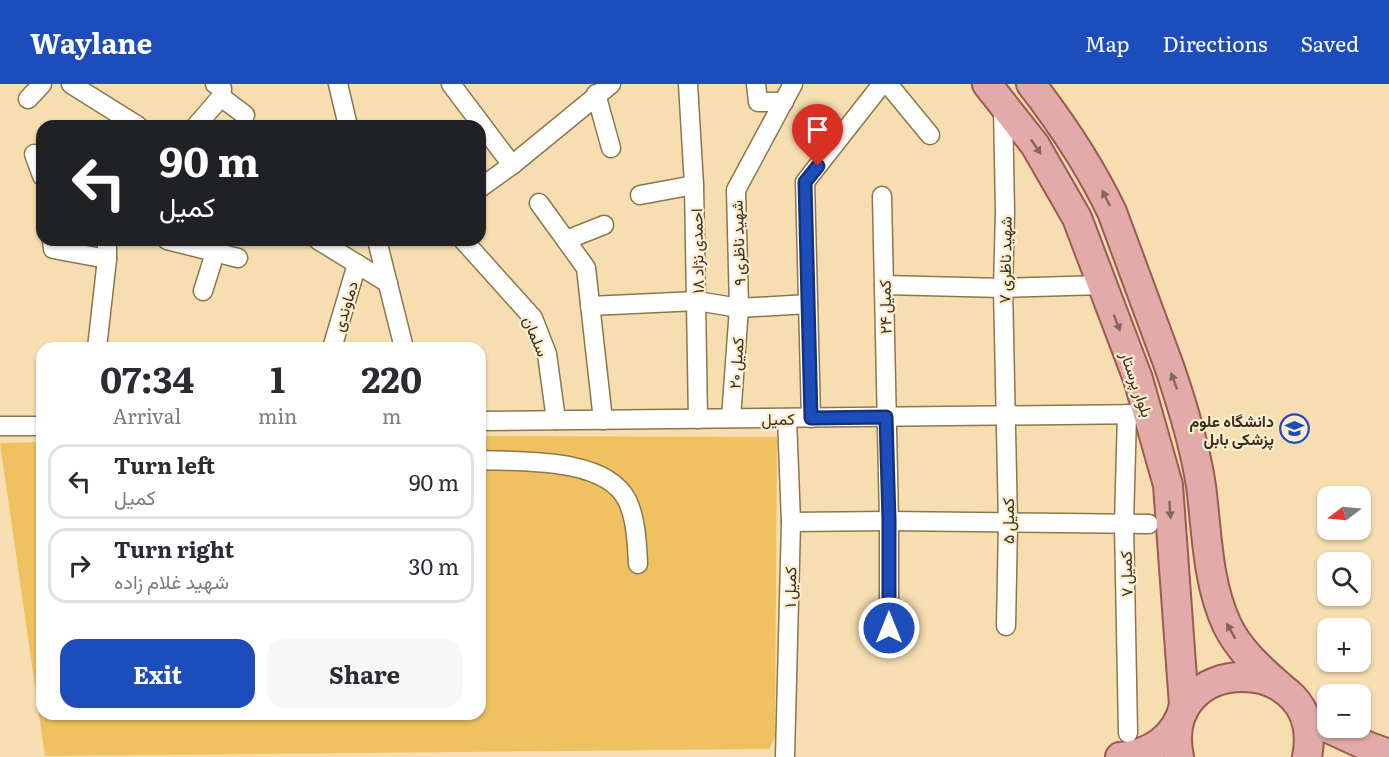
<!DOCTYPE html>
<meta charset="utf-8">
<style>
:root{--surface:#fff;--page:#f7f7f7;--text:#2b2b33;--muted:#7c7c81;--line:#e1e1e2;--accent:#1d4dba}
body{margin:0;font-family:Literata,Vazirmatn,serif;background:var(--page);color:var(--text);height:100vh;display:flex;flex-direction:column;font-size:22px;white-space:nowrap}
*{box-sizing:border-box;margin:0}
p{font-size:20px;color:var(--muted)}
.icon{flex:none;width:33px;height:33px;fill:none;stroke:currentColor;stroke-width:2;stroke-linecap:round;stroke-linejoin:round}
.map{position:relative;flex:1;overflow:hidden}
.sheet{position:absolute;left:36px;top:258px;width:450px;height:378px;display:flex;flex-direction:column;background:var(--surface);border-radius:18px;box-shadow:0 2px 4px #0004}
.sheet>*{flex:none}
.banner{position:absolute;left:36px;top:36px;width:450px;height:126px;border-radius:18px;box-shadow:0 2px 4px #0004;background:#202124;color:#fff;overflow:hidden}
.needle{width:39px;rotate:254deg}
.tools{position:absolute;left:1317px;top:402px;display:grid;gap:12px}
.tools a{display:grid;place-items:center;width:54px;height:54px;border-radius:12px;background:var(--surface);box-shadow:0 2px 4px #0004;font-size:30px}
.pin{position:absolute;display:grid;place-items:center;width:51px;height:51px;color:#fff;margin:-62px -26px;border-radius:50% 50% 50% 0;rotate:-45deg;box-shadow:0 0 6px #0007}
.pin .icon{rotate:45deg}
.me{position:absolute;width:66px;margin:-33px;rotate:0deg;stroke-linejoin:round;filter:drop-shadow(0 0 4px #0008)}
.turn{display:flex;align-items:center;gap:21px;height:126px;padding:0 24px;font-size:27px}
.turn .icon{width:78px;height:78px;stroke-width:2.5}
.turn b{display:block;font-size:42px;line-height:51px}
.eta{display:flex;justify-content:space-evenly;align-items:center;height:102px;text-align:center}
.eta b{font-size:36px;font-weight:700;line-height:42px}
.primary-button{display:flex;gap:12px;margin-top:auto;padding:12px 24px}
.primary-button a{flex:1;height:69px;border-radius:18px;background:var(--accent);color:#fff;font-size:24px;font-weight:700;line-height:69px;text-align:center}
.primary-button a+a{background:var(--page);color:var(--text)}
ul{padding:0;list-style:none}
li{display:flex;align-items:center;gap:18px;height:75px;margin:0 12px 9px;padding:0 12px;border:3px solid var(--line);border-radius:18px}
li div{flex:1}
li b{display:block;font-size:22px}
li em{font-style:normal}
header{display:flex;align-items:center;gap:36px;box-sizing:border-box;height:84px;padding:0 30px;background:var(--accent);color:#fff}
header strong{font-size:28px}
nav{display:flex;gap:33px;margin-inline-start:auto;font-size:21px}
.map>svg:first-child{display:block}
.green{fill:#efc161}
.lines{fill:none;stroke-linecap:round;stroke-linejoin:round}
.minor-casing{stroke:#8c764a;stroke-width:21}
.primary-casing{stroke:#9a5b52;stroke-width:32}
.minor{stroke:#fff;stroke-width:18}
.primary{stroke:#e2aba9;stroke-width:28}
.oneway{fill:#84675b}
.route-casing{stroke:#133279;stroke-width:15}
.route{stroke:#1d4dba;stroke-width:10}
.labels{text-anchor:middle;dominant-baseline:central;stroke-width:4.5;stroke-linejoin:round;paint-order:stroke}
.street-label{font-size:16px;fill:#382f1c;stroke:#fcedd1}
.poi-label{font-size:16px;font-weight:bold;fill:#382f1c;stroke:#fcedd1;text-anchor:end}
</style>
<header>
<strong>Waylane</strong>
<nav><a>Map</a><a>Directions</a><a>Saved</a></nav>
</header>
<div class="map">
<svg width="1389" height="673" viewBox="0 0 1389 673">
<rect width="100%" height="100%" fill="#f7deb0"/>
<!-- green -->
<path class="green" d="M 480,352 L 777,353 L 775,654 L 769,665 L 45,672 L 0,359 L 42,358 L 42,630 L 480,630 Z"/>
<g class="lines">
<defs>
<g id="minor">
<path d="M 71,0 L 138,42"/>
<path d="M 338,0 L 348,42"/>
<path d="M 451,0 L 512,81"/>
<path d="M 688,0 L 694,101 L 698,335"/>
<path d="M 756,0 L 758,18 L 784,18"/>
<path d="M 888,0 L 930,51"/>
<path d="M 596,10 L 611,64"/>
<path d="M 221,13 L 245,31"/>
<path d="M 28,15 L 42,0"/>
<path d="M 1003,22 L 1005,128 L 1003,204 L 1008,439 L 1006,542"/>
<path d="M 196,42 L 221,13 L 222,5 L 215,0"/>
<path d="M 34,70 L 42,92"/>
<path d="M 480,104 L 512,81 L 611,0"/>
<path d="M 640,111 L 694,101"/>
<path d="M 882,112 L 889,437 L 889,544"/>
<path d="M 539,119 L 586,184 L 603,336"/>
<path d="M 52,156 L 53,165 L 107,175"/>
<path d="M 167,156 L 238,174"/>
<path d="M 318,156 L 388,199"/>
<path d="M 377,156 L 404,264"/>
<path d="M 463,156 L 533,234 L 547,270 L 556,336"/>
<path d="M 566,156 L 604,141"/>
<path d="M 884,201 L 1003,204 L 1103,201"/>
<path d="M 203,207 L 215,169"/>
<path d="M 590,222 L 697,217 L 739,224 L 808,220"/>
<path d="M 97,264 L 107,175 L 107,156"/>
<path d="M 332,264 L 357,180"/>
<path d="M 1127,330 L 1124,440 L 1128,649"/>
<path d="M 731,334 L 739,224 L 736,106 L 793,0"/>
<path d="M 811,334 L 805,98 L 882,0"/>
<path d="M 480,337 L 1149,330"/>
<path d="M 0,342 L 42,342"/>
<path d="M 480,376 C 521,378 605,373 627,416 C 636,434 637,460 638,480"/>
<path d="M 791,438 L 889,437 L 1149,440"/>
<path d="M 785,673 L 791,438 L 787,334"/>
</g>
<g id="primary">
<path d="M 987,0 L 1035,61 L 1077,134 L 1138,295 L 1168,401 L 1184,621 C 1177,653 1151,670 1120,673"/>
<path d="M 1031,0 C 1062,40 1090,82 1112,128 L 1169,282 C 1182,320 1195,362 1201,402 C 1207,448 1207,498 1227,541 C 1240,568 1262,586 1284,606"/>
<path d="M 1328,644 L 1367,662 L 1389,670"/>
<path d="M 1179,673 C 1157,566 1328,567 1307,673"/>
</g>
</defs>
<!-- minor casing -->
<use href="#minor" class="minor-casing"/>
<!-- primary casing -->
<use href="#primary" class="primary-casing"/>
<!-- minor -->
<use href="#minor" class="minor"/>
<!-- primary -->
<use href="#primary" class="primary"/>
</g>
<!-- one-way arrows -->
<defs><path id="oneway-solid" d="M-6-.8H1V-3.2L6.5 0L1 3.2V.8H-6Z" transform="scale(1.5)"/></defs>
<g class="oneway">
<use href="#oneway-solid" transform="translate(1036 63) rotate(56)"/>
<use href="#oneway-solid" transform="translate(1106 114) rotate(-116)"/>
<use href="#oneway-solid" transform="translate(1117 239) rotate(69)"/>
<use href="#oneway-solid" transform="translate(1174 297) rotate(-110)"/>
<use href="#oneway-solid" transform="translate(1170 426) rotate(86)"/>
<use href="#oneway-solid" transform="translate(1231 547) rotate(-119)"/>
</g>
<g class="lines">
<defs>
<path id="route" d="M 818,82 L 805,98 L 811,334 L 886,333 L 889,436 L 889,544"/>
</defs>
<!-- route casing -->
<use href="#route" class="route-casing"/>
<!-- route -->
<use href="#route" class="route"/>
</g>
<!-- icons -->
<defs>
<symbol id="university-ring" viewBox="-11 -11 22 22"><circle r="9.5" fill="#fcedd1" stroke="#1d4dba" stroke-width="1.5"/><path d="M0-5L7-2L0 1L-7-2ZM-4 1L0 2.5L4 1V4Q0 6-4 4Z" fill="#1d4dba"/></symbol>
</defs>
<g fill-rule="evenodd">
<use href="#university-ring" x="1278" y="328" width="33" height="33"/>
</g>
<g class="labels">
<!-- street labels -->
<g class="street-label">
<text transform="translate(737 159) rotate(-92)">شهید ناظری ۹</text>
<text transform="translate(696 167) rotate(-91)">احمدی نژاد ۱۸</text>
<text transform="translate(1004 176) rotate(-89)">شهید ناظری ۷</text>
<text transform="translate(344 222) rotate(-73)">دماوندی</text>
<text transform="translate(884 223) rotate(-91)">کمیل ۲۴</text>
<text transform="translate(537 252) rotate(68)">سلمان</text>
<text transform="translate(735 279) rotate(-86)">کمیل ۲۰</text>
<text transform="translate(1138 300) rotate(71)">بلوار پرستار</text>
<text transform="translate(778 334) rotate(-1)">کمیل</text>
<text transform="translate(1007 437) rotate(-90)">کمیل ۵</text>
<text transform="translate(1125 490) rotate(-91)">کمیل ۷</text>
<text transform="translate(789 503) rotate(-89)">کمیل ۱</text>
</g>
<!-- poi labels -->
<g class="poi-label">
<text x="1274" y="336">دانشگاه علوم<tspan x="1274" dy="18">پزشکی بابل</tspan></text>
</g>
</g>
</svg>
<div class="tools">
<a><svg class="needle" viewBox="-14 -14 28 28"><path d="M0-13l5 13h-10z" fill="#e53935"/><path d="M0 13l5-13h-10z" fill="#7c7c81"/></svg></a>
<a><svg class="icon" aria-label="search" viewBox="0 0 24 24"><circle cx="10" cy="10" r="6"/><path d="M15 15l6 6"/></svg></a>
<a>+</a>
<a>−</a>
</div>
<div class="pin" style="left:818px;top:82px;background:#d93025"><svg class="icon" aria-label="arrive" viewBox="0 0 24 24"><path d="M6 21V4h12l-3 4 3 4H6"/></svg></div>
<svg class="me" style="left:889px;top:544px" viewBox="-20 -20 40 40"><circle r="17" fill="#1d4dba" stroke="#fff" stroke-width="3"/><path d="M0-11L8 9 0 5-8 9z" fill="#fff"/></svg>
<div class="banner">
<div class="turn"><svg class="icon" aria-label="left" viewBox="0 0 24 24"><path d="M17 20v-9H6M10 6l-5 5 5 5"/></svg><div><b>90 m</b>کمیل</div></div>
</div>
<section class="sheet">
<div class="eta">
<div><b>07:34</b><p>Arrival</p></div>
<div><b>1</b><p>min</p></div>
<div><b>220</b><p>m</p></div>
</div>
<ul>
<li><svg class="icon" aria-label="left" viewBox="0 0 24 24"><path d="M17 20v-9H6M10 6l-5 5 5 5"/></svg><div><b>Turn left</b><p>کمیل</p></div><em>90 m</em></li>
<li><svg class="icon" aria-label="right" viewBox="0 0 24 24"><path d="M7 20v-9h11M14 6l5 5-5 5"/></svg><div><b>Turn right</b><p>شهید غلام زاده</p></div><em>30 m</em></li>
</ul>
<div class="primary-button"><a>Exit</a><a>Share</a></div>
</section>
</div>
